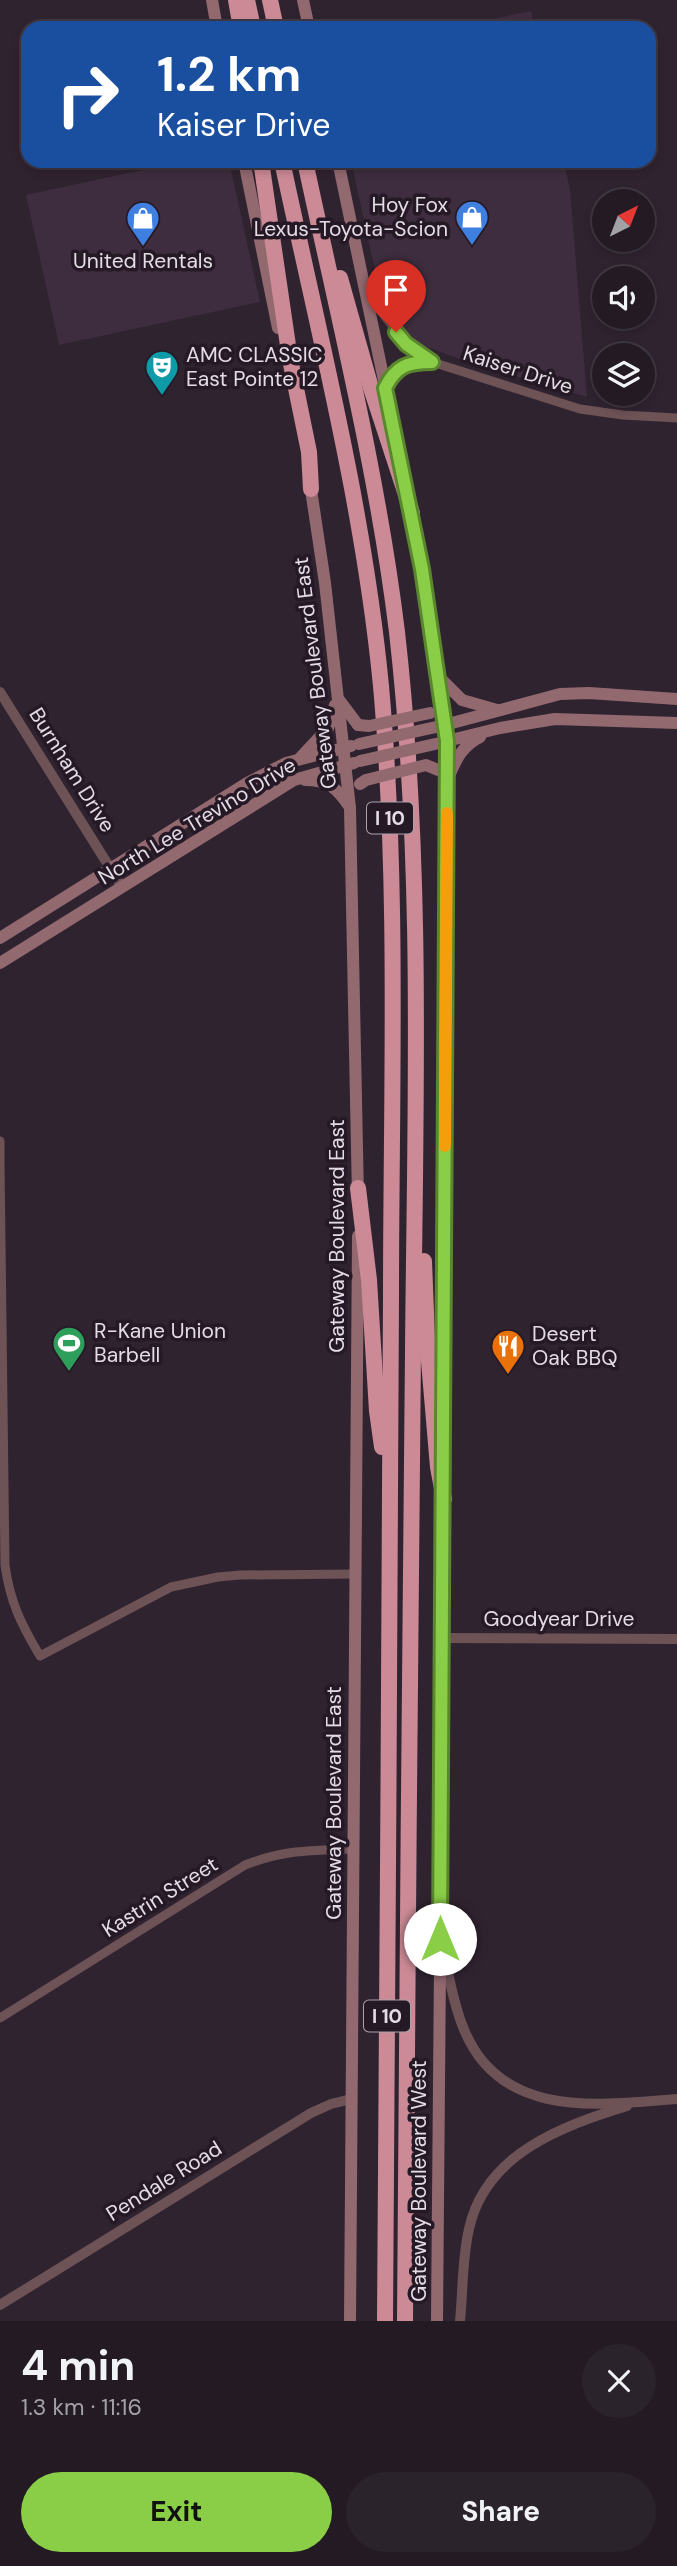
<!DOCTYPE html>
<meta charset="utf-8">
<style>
:root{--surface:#231a24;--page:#2b232c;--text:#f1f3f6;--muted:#a3a1a6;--line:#403841;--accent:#8ace47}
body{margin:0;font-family:"DM Sans",sans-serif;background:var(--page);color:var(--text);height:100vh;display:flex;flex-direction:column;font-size:26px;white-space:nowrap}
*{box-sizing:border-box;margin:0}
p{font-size:23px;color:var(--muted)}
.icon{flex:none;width:38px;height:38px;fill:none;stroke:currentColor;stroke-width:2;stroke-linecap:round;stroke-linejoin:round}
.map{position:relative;height:2321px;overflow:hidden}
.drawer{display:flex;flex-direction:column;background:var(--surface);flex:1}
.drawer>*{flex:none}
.banner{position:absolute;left:21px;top:21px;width:635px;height:147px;border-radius:21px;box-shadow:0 4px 10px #0003,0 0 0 2px var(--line);background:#1a4fa0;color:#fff;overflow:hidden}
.needle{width:46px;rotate:42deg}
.buttons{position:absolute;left:592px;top:189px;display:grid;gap:14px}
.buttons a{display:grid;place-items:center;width:63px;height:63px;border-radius:50%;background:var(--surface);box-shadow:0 4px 10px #0003,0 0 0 2px var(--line);font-size:35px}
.pin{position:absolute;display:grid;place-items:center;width:60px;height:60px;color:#fff;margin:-72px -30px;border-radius:50% 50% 50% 0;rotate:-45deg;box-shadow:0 0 7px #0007}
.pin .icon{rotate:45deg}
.me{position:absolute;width:77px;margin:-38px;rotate:0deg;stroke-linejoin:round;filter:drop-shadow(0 0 5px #0008)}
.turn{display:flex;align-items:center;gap:24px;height:147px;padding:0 21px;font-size:32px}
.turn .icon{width:91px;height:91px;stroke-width:2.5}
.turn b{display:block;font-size:49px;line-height:60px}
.round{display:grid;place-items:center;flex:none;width:74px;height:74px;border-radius:37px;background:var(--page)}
.headline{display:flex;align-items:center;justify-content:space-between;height:119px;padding:0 21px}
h1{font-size:42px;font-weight:700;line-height:52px}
.primary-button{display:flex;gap:14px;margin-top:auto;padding:14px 21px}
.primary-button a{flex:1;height:80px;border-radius:42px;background:var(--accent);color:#111;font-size:28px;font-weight:700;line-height:80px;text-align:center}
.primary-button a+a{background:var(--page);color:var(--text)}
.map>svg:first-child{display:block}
.built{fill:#3e2d3e}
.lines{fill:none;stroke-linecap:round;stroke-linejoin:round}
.minor{stroke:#6d5256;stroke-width:9}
.tertiary{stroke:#6d5256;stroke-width:10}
.secondary{stroke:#936970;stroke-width:12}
.motorway{stroke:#cb8a96;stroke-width:16}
.secondary-bridge{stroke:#936970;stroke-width:12}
.route-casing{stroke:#5a862e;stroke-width:18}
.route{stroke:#8ace47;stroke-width:12}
.slow{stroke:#f59e0b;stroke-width:12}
.labels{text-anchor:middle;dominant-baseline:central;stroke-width:7;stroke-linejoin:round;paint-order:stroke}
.shield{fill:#251926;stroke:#aba2ac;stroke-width:2}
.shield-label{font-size:19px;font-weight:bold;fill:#e4dce5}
.poi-label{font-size:21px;fill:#e4dce5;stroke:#251926;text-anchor:start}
.street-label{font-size:21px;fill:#e4dce5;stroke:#251926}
</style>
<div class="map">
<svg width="677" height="2321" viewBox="0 0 677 2321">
<rect width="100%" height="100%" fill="#2f2330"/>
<!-- built -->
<g class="built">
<path d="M 531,11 L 535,28 L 450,28 Z"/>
<path d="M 184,161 L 229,161 L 260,302 L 59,345 L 26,195 Z"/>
<path d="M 351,161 L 564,161 L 570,190 L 587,397 L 470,363 L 416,343 L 382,303 Z"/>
</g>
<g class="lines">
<!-- minor -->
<g class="minor">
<path d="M 369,296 L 406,344 L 432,362 L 580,409 L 623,415 L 677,418"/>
<path d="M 386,387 C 395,366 407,362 430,362"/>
<path d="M 0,1141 L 0,1161"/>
<path d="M 0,1163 L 5,1565 C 10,1602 21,1624 40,1656 L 171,1587 L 218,1577 L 240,1575 L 355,1574"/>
<path d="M 0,2018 L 245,1865 C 283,1850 312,1850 353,1849"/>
</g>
<!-- tertiary -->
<g class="tertiary">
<path d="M 0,692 L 122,887"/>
<path d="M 442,1638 L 677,1639"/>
<path d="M 443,1950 C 449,1975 453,2003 463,2027 C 499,2120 598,2105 677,2099"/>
<path d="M 0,2305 L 311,2113 L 331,2104 L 351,2099"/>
<path d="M 460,2321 C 463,2291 462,2259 469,2229 C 485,2154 562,2126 627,2106"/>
</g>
<!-- secondary -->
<g class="secondary">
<path d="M 212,0 L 217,28"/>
<path d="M 303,0 L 309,28"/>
<path d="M 244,161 L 278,328"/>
<path d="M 338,161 L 399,452"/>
<path d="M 310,483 L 325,583 L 350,808 L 358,1197"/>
<path d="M 410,504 L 422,569 L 447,741 L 444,1463"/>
<path d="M 439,677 L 462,700 L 497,710"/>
<path d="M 340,701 L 358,725"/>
<path d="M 437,727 L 560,694 L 589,693 L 677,699"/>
<path d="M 439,743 L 500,728 L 555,719 L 677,723"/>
<path d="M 300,758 L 328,728 L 335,705"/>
<path d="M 449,776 C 456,759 463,745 480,737"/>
<path d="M 305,780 C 328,780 337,788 349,806"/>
<path d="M 0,938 L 247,783 L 286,763 L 351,746"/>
<path d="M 0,963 L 294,780 L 354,763"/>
<path d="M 350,2321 L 358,1236"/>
<path d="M 437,2321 L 444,1492"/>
</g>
<!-- motorway -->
<g class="motorway">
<path d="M 236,0 L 241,28"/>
<path d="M 247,0 L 253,28"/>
<path d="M 270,0 L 276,28"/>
<path d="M 261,161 L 290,359 L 309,452 L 311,489"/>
<path d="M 282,161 C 319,335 364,509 381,686 C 399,888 391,1093 391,1296 C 390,1638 387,1979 385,2321"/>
<path d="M 305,161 C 338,316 378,475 397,632 C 424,870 415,1111 413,1351 C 410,1674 407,1998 405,2321"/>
<path d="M 340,278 L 371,388 L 412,513"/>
<path d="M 358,1188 L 369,1280 L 377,1411 L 382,1447"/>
<path d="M 424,1261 L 427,1338 L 438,1467 L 444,1499"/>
</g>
<!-- secondary-bridge -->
<g class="secondary-bridge">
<path d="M 358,725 L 369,726 L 430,713"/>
<path d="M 359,744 L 436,727"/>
<path d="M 360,761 L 435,744"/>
<path d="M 360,784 L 366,780 L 426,765 L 438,770"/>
</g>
</g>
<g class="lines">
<defs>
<path id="route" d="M 396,332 L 406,344 L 432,362 C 407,362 396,366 385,388 L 422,569 L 447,741 L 440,1939"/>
</defs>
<!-- route casing -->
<use href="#route" class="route-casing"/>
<!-- route -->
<use href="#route" class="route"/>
<!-- slow -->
<path class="slow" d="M 445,1146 L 447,813"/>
</g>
<!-- icons -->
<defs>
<symbol id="shop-pin" viewBox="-11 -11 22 30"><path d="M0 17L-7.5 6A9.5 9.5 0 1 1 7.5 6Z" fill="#3f7fe0" stroke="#251926"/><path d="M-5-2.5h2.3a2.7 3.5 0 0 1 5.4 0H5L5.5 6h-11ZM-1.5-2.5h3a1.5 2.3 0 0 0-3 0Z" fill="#fff"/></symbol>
<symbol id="theatre-pin" viewBox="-11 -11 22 30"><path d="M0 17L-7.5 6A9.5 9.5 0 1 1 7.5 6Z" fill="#0f9aa8" stroke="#251926"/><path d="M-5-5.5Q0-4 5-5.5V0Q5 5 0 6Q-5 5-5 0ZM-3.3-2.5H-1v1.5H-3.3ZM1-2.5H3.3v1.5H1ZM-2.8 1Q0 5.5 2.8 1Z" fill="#fff"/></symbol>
<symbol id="stadium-pin" viewBox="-11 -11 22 30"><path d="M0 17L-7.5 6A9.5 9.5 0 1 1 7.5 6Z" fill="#2e9e5b" stroke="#251926"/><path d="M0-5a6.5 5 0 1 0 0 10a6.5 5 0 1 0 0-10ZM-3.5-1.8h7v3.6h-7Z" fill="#fff"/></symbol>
<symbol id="restaurant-pin" viewBox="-11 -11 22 30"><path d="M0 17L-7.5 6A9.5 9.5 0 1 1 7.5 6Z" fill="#e8710a" stroke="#251926"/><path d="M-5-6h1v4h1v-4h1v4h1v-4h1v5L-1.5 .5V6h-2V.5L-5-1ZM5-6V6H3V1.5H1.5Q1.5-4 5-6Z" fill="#fff"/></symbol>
</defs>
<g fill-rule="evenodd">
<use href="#shop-pin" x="453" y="198" width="38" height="52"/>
<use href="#shop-pin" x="124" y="199" width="38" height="52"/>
<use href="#theatre-pin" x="143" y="348" width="38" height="52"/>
<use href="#stadium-pin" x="50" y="1324" width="38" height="52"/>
<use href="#restaurant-pin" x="489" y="1327" width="38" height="52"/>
</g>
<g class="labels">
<!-- shield labels -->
<g class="shield">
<rect x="367" y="802.5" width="46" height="31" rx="5"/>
<rect x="364" y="2000.5" width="46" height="31" rx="5"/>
</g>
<g class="shield-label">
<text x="390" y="818">I 10</text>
<text x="387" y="2016">I 10</text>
</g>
<!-- poi labels -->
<g class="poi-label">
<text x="448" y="205" text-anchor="end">Hoy Fox<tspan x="448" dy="24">Lexus-Toyota-Scion</tspan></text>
<text x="143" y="261" text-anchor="middle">United Rentals</text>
<text x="186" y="355">AMC CLASSIC<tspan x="186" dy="24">East Pointe 12</tspan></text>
<text x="94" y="1331">R-Kane Union<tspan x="94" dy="24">Barbell</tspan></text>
<text x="532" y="1334">Desert<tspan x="532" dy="24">Oak BBQ</tspan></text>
</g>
<!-- street labels -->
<g class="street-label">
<text transform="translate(518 370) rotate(18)">Kaiser Drive</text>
<text transform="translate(315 673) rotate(-97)">Gateway Boulevard East</text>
<text transform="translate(72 770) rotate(58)">Burnham Drive</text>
<text transform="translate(197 821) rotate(-31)">North Lee Trevino Drive</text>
<text transform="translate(337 1236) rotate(-90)">Gateway Boulevard East</text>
<text x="559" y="1619">Goodyear Drive</text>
<text transform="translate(334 1803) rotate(-90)">Gateway Boulevard East</text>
<text transform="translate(160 1897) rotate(-32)">Kastrin Street</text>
<text transform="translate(164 2181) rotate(-32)">Pendale Road</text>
<text transform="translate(419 2181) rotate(-90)">Gateway Boulevard West</text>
</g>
</g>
</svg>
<div class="buttons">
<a><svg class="needle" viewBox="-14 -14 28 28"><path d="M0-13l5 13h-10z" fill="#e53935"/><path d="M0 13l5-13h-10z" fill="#a3a1a6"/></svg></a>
<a><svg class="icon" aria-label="sound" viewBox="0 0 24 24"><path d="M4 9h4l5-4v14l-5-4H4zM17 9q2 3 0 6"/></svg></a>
<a><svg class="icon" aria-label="layers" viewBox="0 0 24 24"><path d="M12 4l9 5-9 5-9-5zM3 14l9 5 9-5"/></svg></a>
</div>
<div class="pin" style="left:396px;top:332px;background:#d93025"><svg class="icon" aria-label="arrive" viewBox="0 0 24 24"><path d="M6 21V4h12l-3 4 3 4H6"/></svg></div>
<svg class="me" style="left:440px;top:1939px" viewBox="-20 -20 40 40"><circle r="19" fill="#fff"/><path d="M0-13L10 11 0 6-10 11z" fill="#8ace47"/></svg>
<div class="banner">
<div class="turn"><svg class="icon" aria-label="right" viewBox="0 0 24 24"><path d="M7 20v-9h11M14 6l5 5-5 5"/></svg><div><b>1.2 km</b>Kaiser Drive</div></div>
</div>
</div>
<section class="drawer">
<div class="headline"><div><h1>4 min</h1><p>1.3 km · 11:16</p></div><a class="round"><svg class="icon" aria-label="close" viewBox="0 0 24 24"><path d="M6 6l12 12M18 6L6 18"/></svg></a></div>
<div class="primary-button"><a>Exit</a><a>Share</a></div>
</section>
